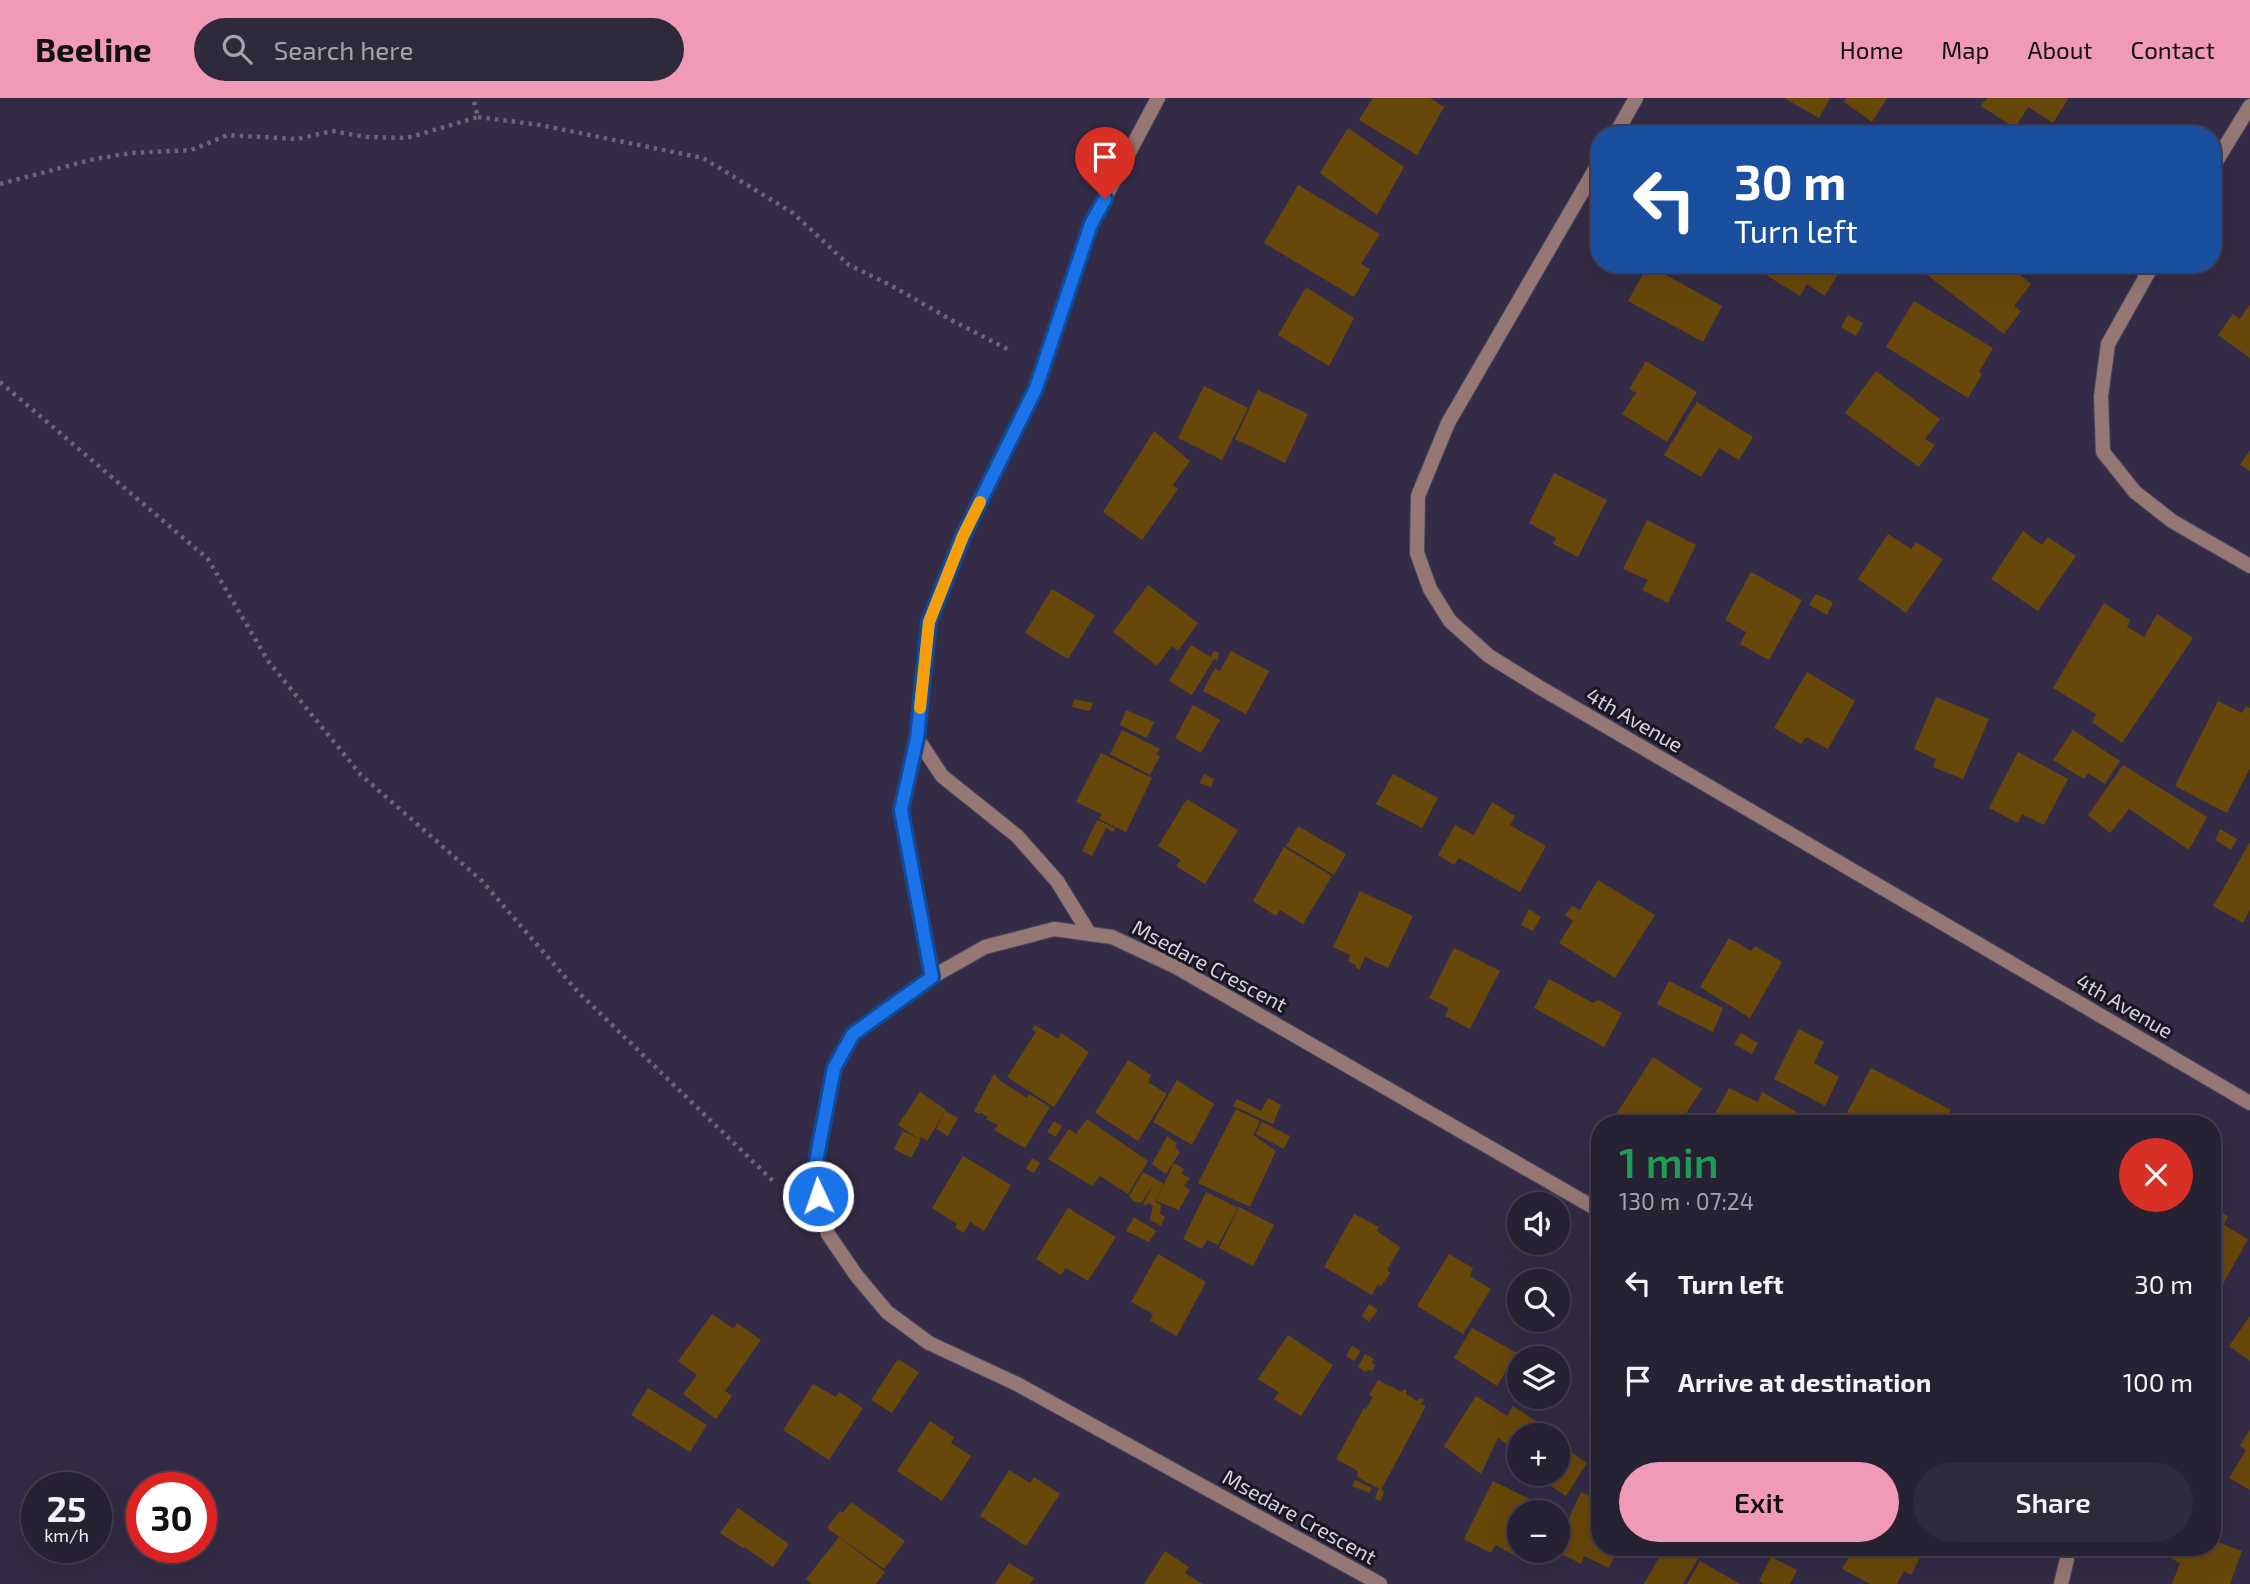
<!DOCTYPE html>
<meta charset="utf-8">
<style>
:root{--surface:#272134;--page:#2f293c;--text:#f1f3f6;--muted:#a4a3ac;--line:#433e4f;--accent:#f09ab7}
body{margin:0;font-family:"Exo 2",sans-serif;background:var(--page);color:var(--text);height:100vh;display:flex;flex-direction:column;font-size:26px;white-space:nowrap}
*{box-sizing:border-box;margin:0}
p{font-size:23px;color:var(--muted)}
.icon{flex:none;width:38px;height:38px;fill:none;stroke:currentColor;stroke-width:2;stroke-linecap:round;stroke-linejoin:round}
.map{position:relative;flex:1;overflow:hidden}
.side{position:absolute;left:1591px;top:1017px;width:630px;height:441px;display:flex;flex-direction:column;background:var(--surface);border-radius:28px;box-shadow:0 7px 28px #0002,0 0 0 2px var(--line)}
.side>*{flex:none}
.hud{position:absolute;left:1591px;top:28px;width:630px;height:147px;border-radius:28px;box-shadow:0 7px 28px #0002,0 0 0 2px var(--line);background:#1a4fa0;color:#fff;overflow:hidden}
.buttons{position:absolute;left:1507px;top:1094px;display:grid;gap:14px}
.buttons a{display:grid;place-items:center;width:63px;height:63px;border-radius:50%;background:var(--surface);box-shadow:0 7px 28px #0002,0 0 0 2px var(--line);font-size:35px}
.speed{position:absolute;left:21px;top:1374px;display:flex;gap:14px;font-size:35px;font-weight:700;text-align:center}
.speed>*{display:grid;place-content:center;width:91px;height:91px;border-radius:50%;background:var(--surface);box-shadow:0 7px 28px #0002,0 0 0 2px var(--line);line-height:1}
.speed small{font-size:18px;font-weight:400}
.speed .limit{border:10px solid #d22;background:#fff;color:#111}
.pin{position:absolute;display:grid;place-items:center;width:60px;height:60px;color:#fff;margin:-72px -30px;border-radius:50% 50% 50% 0;rotate:-45deg;box-shadow:0 0 7px #0007}
.pin .icon{rotate:45deg}
.me{position:absolute;width:77px;margin:-38px;rotate:357deg;stroke-linejoin:round;filter:drop-shadow(0 0 5px #0008)}
.turn{display:flex;align-items:center;gap:24px;height:147px;padding:0 28px;font-size:32px}
.turn .icon{width:91px;height:91px;stroke-width:2.5}
.turn b{display:block;font-size:49px;line-height:60px}
.round{display:grid;place-items:center;flex:none;width:74px;height:74px;border-radius:37px;background:var(--page)}
.headline{display:flex;align-items:center;justify-content:space-between;height:119px;padding:0 28px}
h1{font-size:42px;font-weight:600;line-height:52px;color:#1e9e55}
.primary-button{display:flex;gap:14px;margin-top:auto;padding:14px 28px}
.primary-button a{flex:1;height:80px;border-radius:42px;background:var(--accent);color:#111;font-size:28px;font-weight:600;line-height:80px;text-align:center}
.primary-button a+a{background:var(--page);color:var(--text)}
ul{padding:0;list-style:none}
li{display:flex;align-items:center;gap:21px;height:98px;padding:0 28px}
li div{flex:1}
li b{display:block;font-size:26px}
li em{font-style:normal}
header{display:flex;align-items:center;gap:42px;box-sizing:border-box;height:98px;padding:0 35px;background:var(--accent);color:#111}
header strong{font-size:33px}
nav{display:flex;gap:38px;margin-inline-start:auto;font-size:24px}
.search{width:490px;height:63px;background:var(--page);display:flex;align-items:center;gap:18px;box-sizing:border-box;padding:0 24px;border-radius:38px;color:var(--muted);font-size:26px}
.map>svg:first-child{display:block}
.building{fill:#68470a}
.lines{fill:none;stroke-linecap:round;stroke-linejoin:round}
.street-casing{stroke:#4e475f;stroke-width:16}
.path{stroke:#6b647b;stroke-width:4.5;stroke-dasharray:3.5 5;stroke-linecap:butt}
.street{stroke:#957873;stroke-width:14}
.route-casing{stroke:#114b97;stroke-width:18}
.route{stroke:#1a73e8;stroke-width:12}
.slow{stroke:#f59e0b;stroke-width:12}
.labels{text-anchor:middle;dominant-baseline:central;stroke-width:6;stroke-linejoin:round;paint-order:stroke}
.street-label{font-size:21px;fill:#d7d2e3;stroke:#1a1723}
</style>
<header>
<strong>Beeline</strong>
<div class="search"><svg class="icon" aria-label="search" viewBox="0 0 24 24"><circle cx="10" cy="10" r="6"/><path d="M15 15l6 6"/></svg>Search here</div>
<nav><a>Home</a><a>Map</a><a>About</a><a>Contact</a></nav>
</header>
<div class="map">
<svg width="2250" height="1486" viewBox="0 0 2250 1486">
<rect width="100%" height="100%" fill="#342c46"/>
<!-- building -->
<g class="building">
<path d="M 1373,0 L 1430,0 L 1444,9 L 1417,57 L 1359,22 Z"/>
<path d="M 1784,0 L 1830,0 L 1819,20 Z"/>
<path d="M 1846,0 L 1887,0 L 1872,24 L 1844,4 Z"/>
<path d="M 1987,0 L 2066,0 L 2068,1 L 2053,25 L 2028,9 L 2015,30 L 1981,8 Z"/>
<path d="M 1348,30 L 1404,69 L 1377,117 L 1320,75 Z"/>
<path d="M 1298,87 L 1380,136 L 1361,166 L 1370,171 L 1354,199 L 1264,145 Z"/>
<path d="M 1748,166 L 1844,166 L 1825,198 L 1807,186 L 1800,198 Z"/>
<path d="M 1927,166 L 2006,166 L 2031,186 L 2014,208 L 2021,213 L 2004,236 L 1922,173 Z"/>
<path d="M 1648,167 L 1722,208 L 1703,244 L 1628,203 Z"/>
<path d="M 1306,189 L 1354,220 L 1329,268 L 1278,237 Z"/>
<path d="M 1914,203 L 1993,250 L 1979,274 L 1982,276 L 1968,300 L 1886,249 Z"/>
<path d="M 2250,206 L 2250,260 L 2218,237 L 2233,216 L 2240,221 Z"/>
<path d="M 1848,217 L 1863,225 L 1856,238 L 1841,229 Z"/>
<path d="M 1646,263 L 1697,294 L 1667,344 L 1622,316 L 1636,295 L 1629,291 Z"/>
<path d="M 1876,273 L 1940,321 L 1925,341 L 1935,347 L 1919,369 L 1845,315 Z"/>
<path d="M 1204,288 L 1248,310 L 1222,362 L 1178,340 Z"/>
<path d="M 1258,292 L 1308,316 L 1285,365 L 1235,341 Z"/>
<path d="M 1697,304 L 1753,339 L 1739,362 L 1719,350 L 1701,379 L 1664,357 Z"/>
<path d="M 1154,333 L 1190,363 L 1173,387 L 1178,391 L 1142,442 L 1103,414 Z"/>
<path d="M 2250,352 L 2250,373 L 2240,367 Z"/>
<path d="M 1554,375 L 1607,402 L 1578,459 L 1553,446 L 1556,440 L 1529,425 Z"/>
<path d="M 1647,422 L 1696,447 L 1668,505 L 1642,492 L 1648,482 L 1623,471 Z"/>
<path d="M 2023,433 L 2042,447 L 2048,439 L 2076,458 L 2038,513 L 1991,481 Z"/>
<path d="M 1888,436 L 1911,451 L 1916,444 L 1943,461 L 1906,515 L 1858,481 Z"/>
<path d="M 1751,474 L 1802,502 L 1769,562 L 1740,546 L 1746,534 L 1725,522 Z"/>
<path d="M 1148,487 L 1198,525 L 1178,553 L 1172,548 L 1157,568 L 1113,534 Z"/>
<path d="M 1052,491 L 1095,517 L 1068,561 L 1025,535 Z"/>
<path d="M 1816,496 L 1833,504 L 1827,517 L 1809,507 Z"/>
<path d="M 2104,505 L 2130,522 L 2127,529 L 2144,539 L 2157,516 L 2193,540 L 2122,645 L 2092,624 L 2096,616 L 2053,590 Z"/>
<path d="M 1191,547 L 1211,559 L 1214,553 L 1219,555 L 1218,560 L 1217,562 L 1214,561 L 1192,597 L 1169,583 Z"/>
<path d="M 1231,553 L 1269,573 L 1246,616 L 1203,593 L 1215,570 L 1220,573 Z"/>
<path d="M 1807,574 L 1855,603 L 1828,651 L 1806,639 L 1801,646 L 1774,630 Z"/>
<path d="M 1936,599 L 1989,621 L 1963,681 L 1933,669 L 1936,661 L 1914,651 Z"/>
<path d="M 1074,601 L 1093,605 L 1090,613 L 1072,609 Z"/>
<path d="M 2218,603 L 2242,615 L 2246,608 L 2250,610 L 2250,670 L 2227,715 L 2175,688 Z"/>
<path d="M 1193,607 L 1220,622 L 1201,655 L 1175,640 Z"/>
<path d="M 1126,612 L 1154,624 L 1147,640 L 1120,627 Z"/>
<path d="M 1122,632 L 1160,651 L 1156,656 L 1160,658 L 1150,677 L 1110,656 Z"/>
<path d="M 2073,632 L 2120,663 L 2105,686 L 2088,675 L 2084,681 L 2053,662 Z"/>
<path d="M 2018,654 L 2068,681 L 2044,727 L 2022,716 L 2018,725 L 1989,710 Z"/>
<path d="M 1101,655 L 1152,680 L 1126,734 L 1099,721 L 1102,716 L 1076,704 Z"/>
<path d="M 2123,667 L 2207,719 L 2189,752 L 2129,711 L 2110,735 L 2088,717 Z"/>
<path d="M 1204,676 L 1214,681 L 1211,689 L 1200,685 Z"/>
<path d="M 1393,676 L 1438,700 L 1422,730 L 1376,706 Z"/>
<path d="M 1187,701 L 1238,732 L 1205,786 L 1176,768 L 1181,762 L 1158,748 Z"/>
<path d="M 1492,704 L 1515,718 L 1510,727 L 1546,748 L 1520,794 L 1459,760 L 1454,767 L 1438,757 L 1455,727 L 1474,737 Z"/>
<path d="M 1097,722 L 1115,730 L 1113,734 L 1106,730 L 1092,758 L 1082,753 Z"/>
<path d="M 1298,728 L 1346,756 L 1334,777 L 1286,748 Z"/>
<path d="M 2220,731 L 2237,741 L 2231,752 L 2215,742 Z"/>
<path d="M 2250,744 L 2250,811 L 2243,825 L 2213,808 Z"/>
<path d="M 1284,749 L 1332,778 L 1303,826 L 1280,812 L 1276,818 L 1253,803 Z"/>
<path d="M 1598,782 L 1655,817 L 1615,880 L 1559,845 L 1573,823 L 1565,817 L 1572,808 L 1580,812 Z"/>
<path d="M 1360,793 L 1413,818 L 1388,870 L 1365,859 L 1359,872 L 1356,869 L 1356,867 L 1348,863 L 1350,857 L 1333,849 Z"/>
<path d="M 1529,811 L 1541,819 L 1533,833 L 1521,827 Z"/>
<path d="M 1729,840 L 1751,853 L 1755,848 L 1782,864 L 1750,920 L 1700,889 Z"/>
<path d="M 1454,850 L 1500,873 L 1470,931 L 1445,918 L 1449,910 L 1429,900 Z"/>
<path d="M 1549,881 L 1593,905 L 1598,902 L 1622,915 L 1604,949 L 1534,910 Z"/>
<path d="M 1669,883 L 1723,910 L 1713,934 L 1657,906 Z"/>
<path d="M 1035,927 L 1058,941 L 1061,935 L 1089,954 L 1054,1009 L 1007,979 L 1036,934 L 1032,931 Z"/>
<path d="M 1799,931 L 1824,944 L 1814,965 L 1839,979 L 1825,1008 L 1774,981 Z"/>
<path d="M 1741,935 L 1758,945 L 1752,956 L 1734,946 Z"/>
<path d="M 1653,959 L 1702,991 L 1679,1026 L 1633,1026 L 1617,1015 Z"/>
<path d="M 1128,962 L 1151,977 L 1148,984 L 1167,996 L 1138,1043 L 1095,1015 Z"/>
<path d="M 1871,970 L 1951,1012 L 1944,1026 L 1841,1026 Z"/>
<path d="M 994,976 L 1002,984 L 1027,1000 L 1029,996 L 1050,1009 L 1025,1050 L 994,1032 L 998,1027 L 986,1021 L 988,1019 L 981,1015 L 979,1016 L 974,1013 Z"/>
<path d="M 1177,982 L 1214,1006 L 1192,1047 L 1153,1024 Z"/>
<path d="M 1729,990 L 1758,1004 L 1762,994 L 1817,1026 L 1732,1026 L 1715,1016 Z"/>
<path d="M 920,994 L 946,1012 L 927,1043 L 921,1039 L 919,1041 L 898,1027 Z"/>
<path d="M 1268,1000 L 1281,1007 L 1273,1026 L 1233,1008 L 1237,1001 L 1261,1013 Z"/>
<path d="M 1236,1011 L 1260,1023 L 1253,1037 L 1276,1053 L 1250,1109 L 1198,1085 Z"/>
<path d="M 945,1013 L 958,1020 L 948,1038 L 936,1031 Z"/>
<path d="M 1087,1021 L 1148,1063 L 1128,1096 L 1100,1078 L 1092,1088 L 1048,1061 L 1069,1031 L 1076,1036 Z"/>
<path d="M 1054,1023 L 1062,1028 L 1056,1039 L 1047,1034 Z"/>
<path d="M 1262,1024 L 1290,1038 L 1284,1051 L 1256,1036 Z"/>
<path d="M 903,1033 L 921,1042 L 911,1060 L 894,1051 Z"/>
<path d="M 1167,1038 L 1177,1045 L 1175,1049 L 1180,1054 L 1166,1076 L 1152,1066 Z"/>
<path d="M 963,1058 L 1011,1087 L 984,1133 L 970,1124 L 964,1135 L 955,1130 L 957,1126 L 932,1110 Z"/>
<path d="M 1032,1060 L 1040,1065 L 1034,1075 L 1026,1071 Z"/>
<path d="M 1174,1065 L 1184,1071 L 1182,1076 L 1190,1080 L 1184,1088 L 1190,1092 L 1179,1112 L 1156,1103 Z"/>
<path d="M 1143,1074 L 1164,1086 L 1155,1104 L 1161,1107 L 1160,1116 L 1165,1119 L 1161,1128 L 1150,1122 L 1153,1108 L 1148,1105 L 1146,1108 L 1143,1106 L 1153,1087 L 1141,1105 L 1133,1103 L 1129,1098 Z"/>
<path d="M 1206,1094 L 1238,1110 L 1218,1147 L 1207,1142 L 1202,1151 L 1183,1141 Z"/>
<path d="M 1239,1109 L 1274,1127 L 1253,1168 L 1219,1150 Z"/>
<path d="M 1068,1110 L 1116,1139 L 1088,1183 L 1066,1170 L 1061,1177 L 1036,1161 Z"/>
<path d="M 2212,1110 L 2228,1118 L 2224,1127 L 2248,1141 L 2223,1186 L 2212,1180 Z"/>
<path d="M 1354,1116 L 1379,1129 L 1377,1133 L 1400,1149 L 1387,1172 L 1390,1175 L 1388,1179 L 1381,1188 L 1378,1186 L 1372,1197 L 1324,1169 Z"/>
<path d="M 1134,1119 L 1156,1133 L 1149,1144 L 1126,1133 Z"/>
<path d="M 1158,1156 L 1206,1184 L 1177,1238 L 1150,1223 L 1153,1216 L 1131,1204 Z"/>
<path d="M 1449,1156 L 1473,1170 L 1470,1178 L 1491,1191 L 1463,1236 L 1417,1208 Z"/>
<path d="M 1369,1206 L 1378,1212 L 1369,1224 L 1362,1218 Z"/>
<path d="M 712,1216 L 734,1231 L 737,1225 L 761,1242 L 725,1293 L 732,1298 L 716,1321 L 683,1296 L 697,1277 L 678,1263 Z"/>
<path d="M 2250,1218 L 2250,1263 L 2229,1248 Z"/>
<path d="M 1472,1230 L 1517,1255 L 1497,1288 L 1454,1260 Z"/>
<path d="M 1288,1237 L 1333,1267 L 1301,1318 L 1274,1301 L 1279,1294 L 1258,1281 Z"/>
<path d="M 1352,1248 L 1361,1253 L 1354,1263 L 1346,1258 Z"/>
<path d="M 1365,1256 L 1374,1261 L 1372,1265 L 1375,1267 L 1372,1273 L 1368,1271 L 1366,1274 L 1358,1269 Z"/>
<path d="M 898,1261 L 919,1274 L 892,1315 L 871,1302 Z"/>
<path d="M 1378,1282 L 1402,1294 L 1404,1291 L 1407,1293 L 1406,1296 L 1417,1303 L 1420,1300 L 1424,1302 L 1421,1306 L 1426,1308 L 1381,1392 L 1384,1393 L 1381,1403 L 1375,1401 L 1378,1391 L 1380,1391 L 1357,1379 L 1358,1373 L 1336,1361 L 1364,1310 L 1366,1311 L 1373,1299 L 1369,1297 Z"/>
<path d="M 813,1286 L 836,1299 L 839,1294 L 863,1310 L 829,1362 L 783,1332 Z"/>
<path d="M 648,1290 L 707,1327 L 690,1354 L 631,1317 Z"/>
<path d="M 1476,1298 L 1507,1318 L 1513,1308 L 1536,1323 L 1525,1337 L 1519,1337 L 1519,1345 L 1514,1351 L 1498,1340 L 1481,1376 L 1444,1348 Z"/>
<path d="M 930,1323 L 954,1339 L 951,1345 L 971,1358 L 942,1403 L 897,1373 Z"/>
<path d="M 2250,1331 L 2250,1392 L 2229,1380 L 2246,1352 L 2240,1348 Z"/>
<path d="M 1600,1341 L 1600,1365 L 1589,1359 Z"/>
<path d="M 1558,1345 L 1587,1365 L 1566,1398 L 1533,1376 L 1558,1376 Z"/>
<path d="M 1009,1372 L 1030,1385 L 1034,1379 L 1060,1396 L 1026,1448 L 980,1418 Z"/>
<path d="M 1355,1382 L 1372,1390 L 1370,1395 L 1352,1388 Z"/>
<path d="M 1493,1383 L 1544,1408 L 1541,1414 L 1519,1414 L 1519,1452 L 1522,1452 L 1518,1459 L 1495,1447 L 1491,1455 L 1464,1441 Z"/>
<path d="M 1581,1394 L 1600,1403 L 1600,1449 L 1619,1449 L 1609,1470 L 1584,1458 L 1581,1466 L 1558,1454 L 1558,1444 Z"/>
<path d="M 851,1404 L 905,1443 L 884,1471 L 827,1430 L 840,1413 L 843,1415 Z"/>
<path d="M 738,1410 L 789,1446 L 773,1469 L 744,1449 L 743,1450 L 720,1435 Z"/>
<path d="M 839,1439 L 885,1474 L 876,1486 L 812,1486 L 806,1481 Z"/>
<path d="M 2212,1442 L 2242,1453 L 2230,1486 L 2172,1486 L 2180,1465 L 2172,1461 L 2176,1449 L 2212,1449 Z"/>
<path d="M 1665,1449 L 1705,1449 L 1683,1486 L 1644,1486 Z"/>
<path d="M 1854,1449 L 1925,1449 L 1911,1477 L 1904,1473 L 1897,1486 L 1870,1486 L 1842,1471 Z"/>
<path d="M 1165,1453 L 1189,1469 L 1185,1475 L 1203,1486 L 1144,1486 Z"/>
<path d="M 1771,1459 L 1797,1472 L 1790,1486 L 1764,1486 L 1759,1483 Z"/>
<path d="M 1700,1463 L 1740,1486 L 1687,1486 Z"/>
<path d="M 1009,1465 L 1034,1480 L 1030,1486 L 995,1486 Z"/>
</g>
<g class="lines">
<defs>
<g id="street">
<path d="M 1615,37 L 1636,0"/>
<path d="M 1600,63 L 1448,325 L 1418,398 L 1417,455 L 1430,491 L 1450,523 L 1489,558 L 1539,589 L 2250,1005"/>
<path d="M 2212,70 L 2250,8"/>
<path d="M 2153,166 L 2108,246 L 2101,298 L 2103,354 L 2135,394 L 2172,423 L 2250,468"/>
<path d="M 917,640 L 942,678 L 1017,738 L 1057,783 L 1089,835"/>
<path d="M 932,879 L 901,712 L 917,640 L 929,524 L 963,438 L 1036,290 L 1091,126 L 1158,0"/>
<path d="M 1380,1486 L 1017,1286 L 929,1245 L 887,1214 L 856,1177 L 828,1136 L 813,1079 L 834,970 L 853,936 L 932,879 L 985,849 L 1054,831 L 1112,839 L 1176,869 L 1600,1113"/>
<path d="M 2061,1486 L 2067,1461 L 2066,1449"/>
</g>
</defs>
<!-- street casing -->
<use href="#street" class="street-casing"/>
<!-- path -->
<g class="path">
<path d="M 478,19 L 540,27 L 703,60 L 793,115 L 849,167 L 892,188 L 955,224 L 1011,253"/>
<path d="M 0,86 L 94,61 L 132,55 L 191,52 L 228,37 L 297,41 L 332,33 L 366,39 L 407,40 L 478,19 L 473,0"/>
<path d="M 0,284 L 208,461 L 268,563 L 361,677 L 482,783 L 578,894 L 774,1084"/>
</g>
<!-- street -->
<use href="#street" class="street"/>
</g>
<g class="lines">
<defs>
<path id="route" d="M 818,1098 L 813,1079 L 834,970 L 853,936 L 932,879 L 901,712 L 917,640 L 929,524 L 963,438 L 1036,290 L 1091,126 L 1105,101"/>
</defs>
<!-- route casing -->
<use href="#route" class="route-casing"/>
<!-- route -->
<use href="#route" class="route"/>
<!-- slow -->
<path class="slow" d="M 920,610 L 929,524 L 963,438 L 980,404"/>
</g>
<g class="labels">
<!-- street labels -->
<g class="street-label">
<text transform="translate(1635 621) rotate(30)">4th Avenue</text>
<text transform="translate(1210 867) rotate(28)">Msedare Crescent</text>
<text transform="translate(2125 907) rotate(30)">4th Avenue</text>
<text transform="translate(1300 1418) rotate(29)">Msedare Crescent</text>
</g>
</g>
</svg>
<div class="buttons">
<a><svg class="icon" aria-label="sound" viewBox="0 0 24 24"><path d="M4 9h4l5-4v14l-5-4H4zM17 9q2 3 0 6"/></svg></a>
<a><svg class="icon" aria-label="search" viewBox="0 0 24 24"><circle cx="10" cy="10" r="6"/><path d="M15 15l6 6"/></svg></a>
<a><svg class="icon" aria-label="layers" viewBox="0 0 24 24"><path d="M12 4l9 5-9 5-9-5zM3 14l9 5 9-5"/></svg></a>
<a>+</a>
<a>−</a>
</div>
<div class="speed"><div>25<small>km/h</small></div><div class="limit">30</div></div>
<div class="pin" style="left:1105px;top:101px;background:#d93025"><svg class="icon" aria-label="arrive" viewBox="0 0 24 24"><path d="M6 21V4h12l-3 4 3 4H6"/></svg></div>
<svg class="me" style="left:818px;top:1098px" viewBox="-20 -20 40 40"><circle r="17" fill="#1a73e8" stroke="#fff" stroke-width="3"/><path d="M0-11L8 9 0 5-8 9z" fill="#fff"/></svg>
<div class="hud">
<div class="turn"><svg class="icon" aria-label="left" viewBox="0 0 24 24"><path d="M17 20v-9H6M10 6l-5 5 5 5"/></svg><div><b>30 m</b>Turn left</div></div>
</div>
<section class="side">
<div class="headline"><div><h1>1 min</h1><p>130 m · 07:24</p></div><a class="round" style="background:#d93025;color:#fff"><svg class="icon" aria-label="close" viewBox="0 0 24 24"><path d="M6 6l12 12M18 6L6 18"/></svg></a></div>
<ul>
<li><svg class="icon" aria-label="left" viewBox="0 0 24 24"><path d="M17 20v-9H6M10 6l-5 5 5 5"/></svg><div><b>Turn left</b></div><em>30 m</em></li>
<li><svg class="icon" aria-label="arrive" viewBox="0 0 24 24"><path d="M6 21V4h12l-3 4 3 4H6"/></svg><div><b>Arrive at destination</b></div><em>100 m</em></li>
</ul>
<div class="primary-button"><a>Exit</a><a>Share</a></div>
</section>
</div>
